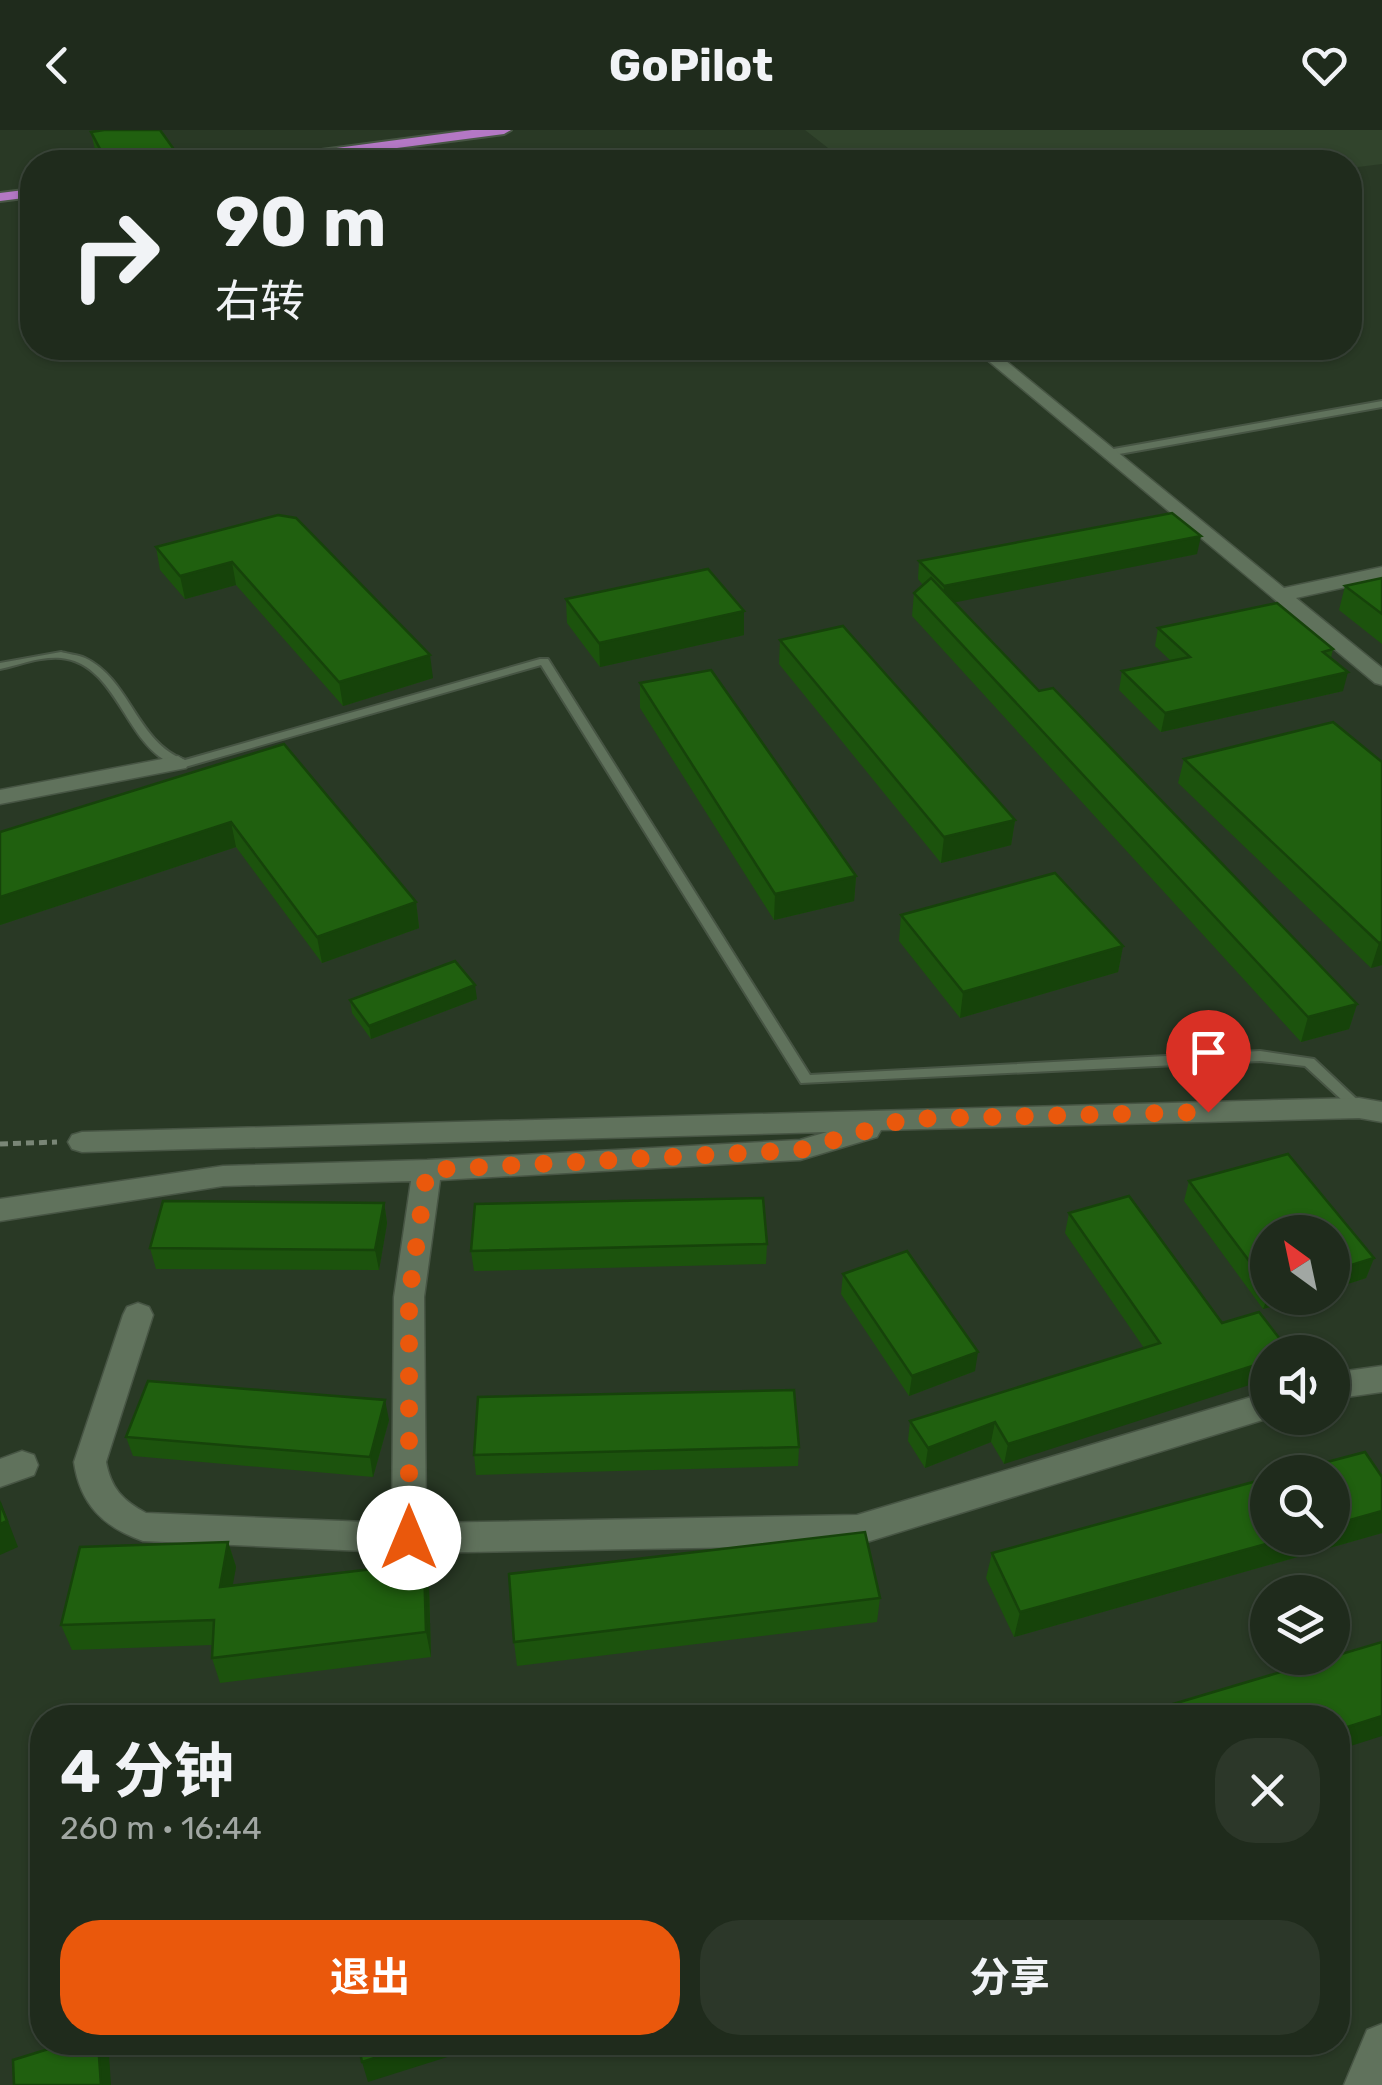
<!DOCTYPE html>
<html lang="zh">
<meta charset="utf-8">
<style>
:root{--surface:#1f2b1c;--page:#2c3729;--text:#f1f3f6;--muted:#a1a7a3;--line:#3c473b;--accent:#ea580c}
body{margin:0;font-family:Rubik,"Noto Sans SC",sans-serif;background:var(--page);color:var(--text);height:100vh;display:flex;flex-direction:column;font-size:38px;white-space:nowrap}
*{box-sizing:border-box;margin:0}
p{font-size:32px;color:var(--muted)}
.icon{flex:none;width:55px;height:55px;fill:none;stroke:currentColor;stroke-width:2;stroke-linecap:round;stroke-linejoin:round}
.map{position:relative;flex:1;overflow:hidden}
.sheet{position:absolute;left:30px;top:1575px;width:1320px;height:350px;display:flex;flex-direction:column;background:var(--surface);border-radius:40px;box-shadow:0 2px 8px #0004,0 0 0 2px var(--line)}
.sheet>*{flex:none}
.hud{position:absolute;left:20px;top:20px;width:1342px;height:210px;border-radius:40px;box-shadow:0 2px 8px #0004,0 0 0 2px var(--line);background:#1f2b1c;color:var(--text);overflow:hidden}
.needle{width:65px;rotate:327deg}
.tools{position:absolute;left:1250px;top:1085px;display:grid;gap:20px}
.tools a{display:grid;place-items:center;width:100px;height:100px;border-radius:50%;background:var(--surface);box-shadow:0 2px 8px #0004,0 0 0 2px var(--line);font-size:50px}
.pin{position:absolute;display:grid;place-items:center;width:85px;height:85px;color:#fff;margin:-102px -42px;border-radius:50% 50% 50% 0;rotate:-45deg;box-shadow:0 0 10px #0007}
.pin .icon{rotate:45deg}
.me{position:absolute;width:110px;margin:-55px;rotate:0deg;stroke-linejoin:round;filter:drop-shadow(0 0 8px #0008)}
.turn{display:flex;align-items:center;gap:35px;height:210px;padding:0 30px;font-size:45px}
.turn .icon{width:130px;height:130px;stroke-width:2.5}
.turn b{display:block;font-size:70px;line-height:85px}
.round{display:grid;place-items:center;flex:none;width:105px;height:105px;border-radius:40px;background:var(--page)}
.summary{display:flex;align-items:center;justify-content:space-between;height:170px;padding:0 30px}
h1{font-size:60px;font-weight:700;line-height:75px}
.button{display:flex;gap:20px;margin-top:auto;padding:20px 30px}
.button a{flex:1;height:115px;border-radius:40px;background:var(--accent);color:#fff;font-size:40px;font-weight:700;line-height:115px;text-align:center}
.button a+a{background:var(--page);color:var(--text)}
header{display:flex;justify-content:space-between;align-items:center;height:130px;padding:0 30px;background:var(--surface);font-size:45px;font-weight:700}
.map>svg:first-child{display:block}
.built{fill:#31442c}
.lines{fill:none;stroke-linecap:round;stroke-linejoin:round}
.service-casing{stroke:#475544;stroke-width:4}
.minor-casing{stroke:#475544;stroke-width:3}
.trunk-casing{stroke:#475544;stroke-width:4}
.path{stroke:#798676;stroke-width:5;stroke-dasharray:8 5;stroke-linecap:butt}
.service{fill:#60725c;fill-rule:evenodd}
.minor{fill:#60725c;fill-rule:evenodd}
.trunk{fill:#b478c5;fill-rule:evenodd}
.wall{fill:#1c530d}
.shaded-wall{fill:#16430a}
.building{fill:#20600f;stroke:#16430a;stroke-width:2.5}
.route{stroke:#ea580c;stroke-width:18;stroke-dasharray:0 32.4}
</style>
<header><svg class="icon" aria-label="back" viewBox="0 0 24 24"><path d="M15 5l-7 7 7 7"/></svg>GoPilot<svg class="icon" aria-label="heart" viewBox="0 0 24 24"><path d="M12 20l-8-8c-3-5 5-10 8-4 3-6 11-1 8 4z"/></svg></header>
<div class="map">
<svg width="1382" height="1955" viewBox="0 0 1382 1955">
<rect width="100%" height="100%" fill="#293925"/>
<!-- built -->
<path class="built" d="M 805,0 L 1382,0 L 1382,34 L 1350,38 L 1350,32 L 846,32 Z"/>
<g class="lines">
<defs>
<g id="service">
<path d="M 1382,271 L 1382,277 L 1108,326 L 1104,323 L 1108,320 Z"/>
<path d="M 61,522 C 68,524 78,525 85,528 C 130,549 137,613 185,630 L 540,529 L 548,529 L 810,945 L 1260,921 L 1314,929 L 1366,978 L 1364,981 L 1354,981 L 1305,936 L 1260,931 L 801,953 L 541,535 L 185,637 C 178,635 169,633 163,629 C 124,604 113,533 61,528 C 41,526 19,535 0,539 L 0,533 Z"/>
</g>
<g id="minor">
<path d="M 973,218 L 990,218 L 1284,458 L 1382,437 L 1382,449 L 1296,468 L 1382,538 L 1382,555 L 1375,553 Z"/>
<path d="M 178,626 L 189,633 L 186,638 L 0,674 L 0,660 Z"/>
<path d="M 1359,968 L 1382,972 L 1382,992 L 1359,988 L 881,1000 L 877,1007 L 800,1030 L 440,1050 L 424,1167 L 426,1393 L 857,1385 L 1268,1262 L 1269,1288 L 857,1415 L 409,1423 L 143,1411 C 103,1397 80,1374 74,1332 L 123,1185 L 127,1177 L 138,1173 L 149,1177 L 153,1185 L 106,1332 C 111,1358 122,1370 146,1383 L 392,1393 L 394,1167 L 411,1051 L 223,1056 L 0,1091 L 0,1069 L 223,1036 L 427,1030 L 800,1010 L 827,1002 L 82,1022 L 72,1019 L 68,1012 L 72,1005 L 82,1002 Z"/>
<path d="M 1382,1236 L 1382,1262 L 1332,1269 L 1332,1243 Z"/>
<path d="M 22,1321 L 34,1325 L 38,1335 L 34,1345 L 0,1357 L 0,1329 Z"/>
<path d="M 1382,1894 L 1382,1955 L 1344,1955 L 1367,1900 Z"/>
</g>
<g id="trunk">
<path d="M 472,0 L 511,0 L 504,4 L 290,32 L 254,32 L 261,28 Z"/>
<path d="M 32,59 L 32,67 L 0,71 L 0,63 Z"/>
</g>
</defs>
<!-- service casing -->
<use href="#service" class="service-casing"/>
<!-- minor casing -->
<use href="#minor" class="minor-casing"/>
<!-- trunk casing -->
<use href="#trunk" class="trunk-casing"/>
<!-- path -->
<path class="path" d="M 0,1014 L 57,1012"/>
<!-- service -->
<use href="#service" class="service"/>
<!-- minor -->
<use href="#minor" class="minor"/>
<!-- trunk -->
<use href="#trunk" class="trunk"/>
</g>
<!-- wall -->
<g class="wall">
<path d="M 91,2 L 183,32 L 101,32 L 95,20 Z"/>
<path d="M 278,385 L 433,548 L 343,576 L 236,455 L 185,469 L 160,440 L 156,417 Z"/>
<path d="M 1197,424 L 954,472 L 1039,561 L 1357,874 L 1349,899 L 1301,912 L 912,486 L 914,463 L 923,455 L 918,449 L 919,431 Z"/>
<path d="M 1382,448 L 1382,514 L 1339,480 L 1345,456 Z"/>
<path d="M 566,469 L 744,505 L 600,537 L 567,493 Z"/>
<path d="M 1158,498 L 1333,519 L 1331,528 L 1343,561 L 1161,602 L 1119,560 L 1122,541 L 1171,531 L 1155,516 Z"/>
<path d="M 780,510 L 1015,690 L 1011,715 L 941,733 L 779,534 Z"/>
<path d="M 640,553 L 856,746 L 854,771 L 774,790 L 640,578 Z"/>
<path d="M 284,614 L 416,772 L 419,798 L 322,833 L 236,717 L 0,795 L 0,702 Z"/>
<path d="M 1184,629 L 1382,632 L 1382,835 L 1371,838 L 1178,653 Z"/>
<path d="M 901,785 L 1123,816 L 1118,842 L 960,888 L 899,811 Z"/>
<path d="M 477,869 L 371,909 L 352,883 L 350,870 Z"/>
<path d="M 1288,1024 L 1374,1128 L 1366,1148 L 1332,1159 L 1332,1102 L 1268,1102 L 1268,1168 L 1303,1168 L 1263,1179 L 1184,1071 L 1189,1051 Z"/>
<path d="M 384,1073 L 387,1093 L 379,1140 L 156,1139 L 150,1118 Z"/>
<path d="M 1069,1083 L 1222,1193 L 1004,1334 L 991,1312 L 925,1338 L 908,1311 L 910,1291 L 1144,1218 L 1065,1103 Z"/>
<path d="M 767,1114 L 766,1134 L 474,1141 L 471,1121 Z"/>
<path d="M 843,1144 L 975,1241 L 909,1266 L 841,1164 Z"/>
<path d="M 389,1290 L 373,1347 L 133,1326 L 126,1307 Z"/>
<path d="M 799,1317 L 798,1336 L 476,1345 L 474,1325 Z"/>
<path d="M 1382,1381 L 1382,1403 L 1014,1507 L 986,1448 L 992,1423 Z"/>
<path d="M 228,1412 L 236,1437 L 232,1455 L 424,1433 L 429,1458 L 431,1527 L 220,1553 L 212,1528 L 212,1515 L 72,1520 L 61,1495 Z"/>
<path d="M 880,1468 L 877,1492 L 517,1536 L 514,1512 Z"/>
</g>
<!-- shaded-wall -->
<g class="shaded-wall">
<path d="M 1201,406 L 1197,424 L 942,475 L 944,456 Z"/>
<path d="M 232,432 L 236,455 L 185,469 L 180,446 Z"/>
<path d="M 744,481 L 744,505 L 600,537 L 599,513 Z"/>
<path d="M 430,525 L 433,548 L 343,576 L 339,552 Z"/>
<path d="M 1348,542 L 1343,561 L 1161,602 L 1165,583 Z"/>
<path d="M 1015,690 L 1011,715 L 941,733 L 944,707 Z"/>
<path d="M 231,692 L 236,717 L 0,795 L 0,767 Z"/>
<path d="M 856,746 L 854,771 L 774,790 L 775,764 Z"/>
<path d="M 416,772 L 419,798 L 322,833 L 317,807 Z"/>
<path d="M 1382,812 L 1382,835 L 1371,838 L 1379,813 Z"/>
<path d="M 1123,816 L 1118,842 L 960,888 L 963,862 Z"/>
<path d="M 475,855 L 477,869 L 371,909 L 369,896 Z"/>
<path d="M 1357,874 L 1349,899 L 1301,912 L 1308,887 Z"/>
<path d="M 384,1073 L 387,1093 L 379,1140 L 375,1120 Z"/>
<path d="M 1374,1128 L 1366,1148 L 1332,1159 L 1332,1141 Z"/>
<path d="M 1268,1167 L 1268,1168 L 1303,1168 L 1263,1179 Z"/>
<path d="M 978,1222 L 975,1241 L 909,1266 L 912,1246 Z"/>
<path d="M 1268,1231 L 1268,1249 L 1004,1334 L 1008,1314 Z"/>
<path d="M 385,1270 L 389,1290 L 373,1347 L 370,1327 Z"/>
<path d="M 995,1292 L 991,1312 L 925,1338 L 928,1318 Z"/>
<path d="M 0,1370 L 18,1417 L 0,1425 Z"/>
<path d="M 1382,1381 L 1382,1403 L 1014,1507 L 1020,1482 L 1288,1408 L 1332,1408 L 1332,1395 Z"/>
<path d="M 228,1412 L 236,1437 L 228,1482 L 220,1457 Z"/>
<path d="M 424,1433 L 429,1458 L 431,1527 L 426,1502 Z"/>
<path d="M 1382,1586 L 1382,1606 L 1338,1620 L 1338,1600 Z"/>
<path d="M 98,1912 L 102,1912 L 109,1925 L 111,1955 L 101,1955 Z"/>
<path d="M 424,1912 L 495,1912 L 368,1952 L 362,1932 Z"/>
</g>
<!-- building -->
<g class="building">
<path d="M 104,0 L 160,0 L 183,32 L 107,32 L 91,2 Z"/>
<path d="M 1172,383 L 1201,406 L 944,456 L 919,431 Z"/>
<path d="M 278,385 L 296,388 L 430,525 L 339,552 L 232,432 L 180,446 L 156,417 Z"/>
<path d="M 708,439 L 744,481 L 599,513 L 566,469 Z"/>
<path d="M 931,448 L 1039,561 L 1053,558 L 1357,874 L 1308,887 L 914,463 Z"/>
<path d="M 1382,448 L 1382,484 L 1345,456 Z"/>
<path d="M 1277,473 L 1333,519 L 1323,522 L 1348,542 L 1165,583 L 1122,541 L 1190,527 L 1158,498 Z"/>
<path d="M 843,496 L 1015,690 L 944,707 L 780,510 Z"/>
<path d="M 711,540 L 856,746 L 775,764 L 640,553 Z"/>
<path d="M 1333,592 L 1382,632 L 1382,812 L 1379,813 L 1184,629 Z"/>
<path d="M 284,614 L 416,772 L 317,807 L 231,692 L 0,767 L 0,702 Z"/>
<path d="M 1055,743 L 1123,816 L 963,862 L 901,785 Z"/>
<path d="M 455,831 L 475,855 L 369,896 L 350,870 Z"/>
<path d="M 1288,1024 L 1374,1128 L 1332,1141 L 1332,1102 L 1268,1102 L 1268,1156 L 1189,1051 Z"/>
<path d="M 1129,1066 L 1222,1193 L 1259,1182 L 1290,1222 L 1268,1222 L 1268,1231 L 1008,1314 L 995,1292 L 928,1318 L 910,1291 L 1160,1213 L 1069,1083 Z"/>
<path d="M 763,1068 L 767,1114 L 471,1121 L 475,1074 Z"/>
<path d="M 163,1071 L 384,1073 L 375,1120 L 150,1118 Z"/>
<path d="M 907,1121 L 978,1222 L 912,1246 L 843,1144 Z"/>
<path d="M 148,1251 L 385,1270 L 370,1327 L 126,1307 Z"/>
<path d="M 794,1260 L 799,1317 L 474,1325 L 478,1267 Z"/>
<path d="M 1365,1322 L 1382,1347 L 1382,1381 L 1332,1395 L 1332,1342 L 1289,1342 Z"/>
<path d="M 1268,1348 L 1268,1408 L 1288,1408 L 1020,1482 L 992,1423 Z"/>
<path d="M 0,1373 L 7,1391 L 0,1394 Z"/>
<path d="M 865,1402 L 880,1468 L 514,1512 L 509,1444 Z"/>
<path d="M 228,1412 L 220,1457 L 424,1433 L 426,1502 L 212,1528 L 214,1490 L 61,1495 L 80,1417 Z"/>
<path d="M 1382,1512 L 1382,1586 L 1338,1600 L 1338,1588 L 1126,1588 Z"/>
<path d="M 71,1912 L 98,1912 L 101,1955 L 14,1955 L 13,1930 Z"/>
<path d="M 358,1912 L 424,1912 L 362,1932 Z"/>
</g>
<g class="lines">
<!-- route -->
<path class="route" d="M 409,1408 L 409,1167 L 427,1040 L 800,1020 L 906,989 L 1208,982"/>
</g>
</svg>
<div class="tools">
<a><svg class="needle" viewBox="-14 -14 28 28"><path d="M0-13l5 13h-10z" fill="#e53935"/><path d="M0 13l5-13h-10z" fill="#a1a7a3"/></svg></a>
<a><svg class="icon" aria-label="sound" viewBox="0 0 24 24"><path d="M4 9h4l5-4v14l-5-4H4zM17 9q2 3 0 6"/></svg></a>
<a><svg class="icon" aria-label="search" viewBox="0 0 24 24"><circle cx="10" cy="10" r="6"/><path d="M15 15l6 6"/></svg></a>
<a><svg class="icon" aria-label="layers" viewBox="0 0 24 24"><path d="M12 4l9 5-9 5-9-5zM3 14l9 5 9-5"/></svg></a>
</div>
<div class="pin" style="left:1208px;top:982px;background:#d93025"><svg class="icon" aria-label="arrive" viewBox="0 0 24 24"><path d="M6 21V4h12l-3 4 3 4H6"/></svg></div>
<svg class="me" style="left:409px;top:1408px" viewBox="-20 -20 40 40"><circle r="19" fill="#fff"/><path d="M0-13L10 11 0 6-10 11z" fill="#ea580c"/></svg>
<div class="hud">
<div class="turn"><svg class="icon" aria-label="right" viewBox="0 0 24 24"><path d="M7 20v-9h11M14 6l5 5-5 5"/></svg><div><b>90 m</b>右转</div></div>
</div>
<section class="sheet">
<div class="summary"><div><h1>4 分钟</h1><p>260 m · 16:44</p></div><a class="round"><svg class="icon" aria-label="close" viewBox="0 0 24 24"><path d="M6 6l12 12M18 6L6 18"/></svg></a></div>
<div class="button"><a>退出</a><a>分享</a></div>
</section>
</div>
